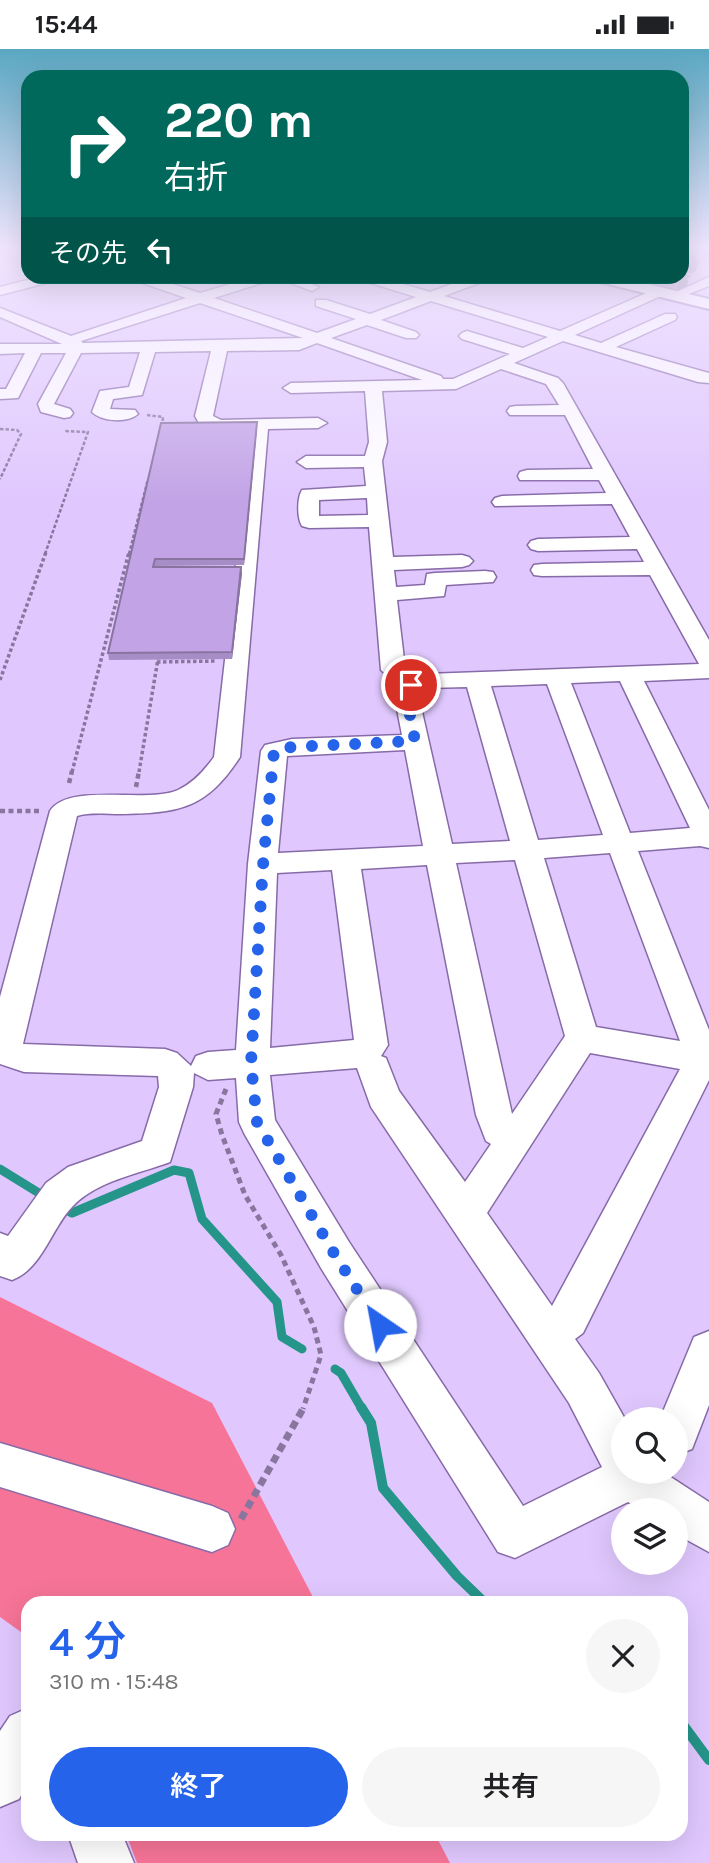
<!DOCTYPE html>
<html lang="ja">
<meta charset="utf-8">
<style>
:root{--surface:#fff;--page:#f6f6f6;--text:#202124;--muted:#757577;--accent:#2563eb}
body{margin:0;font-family:Karla,"Noto Sans JP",sans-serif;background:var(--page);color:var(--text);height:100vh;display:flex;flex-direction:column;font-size:26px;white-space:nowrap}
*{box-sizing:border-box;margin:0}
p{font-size:23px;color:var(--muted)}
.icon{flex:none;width:38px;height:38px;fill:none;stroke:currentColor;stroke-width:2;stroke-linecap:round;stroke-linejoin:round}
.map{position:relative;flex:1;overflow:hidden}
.panel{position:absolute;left:21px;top:1547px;width:667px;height:245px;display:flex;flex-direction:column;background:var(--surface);border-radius:21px;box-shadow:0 7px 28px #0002}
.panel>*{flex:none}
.banner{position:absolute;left:21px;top:21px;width:668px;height:214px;border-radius:21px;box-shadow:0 7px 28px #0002;background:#00695c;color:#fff;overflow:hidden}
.controls{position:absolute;left:611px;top:1358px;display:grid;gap:14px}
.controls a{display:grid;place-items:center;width:77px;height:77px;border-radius:50%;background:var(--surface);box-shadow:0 7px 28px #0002;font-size:35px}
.pin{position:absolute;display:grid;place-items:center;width:60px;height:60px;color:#fff;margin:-30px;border:4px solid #fff;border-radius:50%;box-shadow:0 2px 7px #0007}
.me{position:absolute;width:77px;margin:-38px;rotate:327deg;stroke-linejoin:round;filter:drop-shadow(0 0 5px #0008)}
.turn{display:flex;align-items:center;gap:24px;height:147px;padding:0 28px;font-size:32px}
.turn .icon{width:91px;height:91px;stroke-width:2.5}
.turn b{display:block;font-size:49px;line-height:60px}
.then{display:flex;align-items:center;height:66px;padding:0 28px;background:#0003;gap:14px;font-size:26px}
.round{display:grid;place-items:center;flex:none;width:74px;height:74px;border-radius:37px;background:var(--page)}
.summary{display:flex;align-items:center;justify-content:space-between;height:119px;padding:0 28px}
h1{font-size:42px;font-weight:600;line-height:52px;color:var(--accent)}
.action{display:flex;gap:14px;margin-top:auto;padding:14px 28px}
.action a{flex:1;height:80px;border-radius:42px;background:var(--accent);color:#fff;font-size:28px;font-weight:600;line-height:80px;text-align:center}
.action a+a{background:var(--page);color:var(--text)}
.status{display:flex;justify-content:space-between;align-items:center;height:49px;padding:0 35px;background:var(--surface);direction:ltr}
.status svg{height:19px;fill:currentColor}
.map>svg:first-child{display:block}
.forest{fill:#f67497}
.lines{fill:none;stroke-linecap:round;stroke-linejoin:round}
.stream-far1{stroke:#259489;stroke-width:9}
.stream{stroke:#259489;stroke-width:10}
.minor-casing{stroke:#876aa8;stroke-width:3}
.major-casing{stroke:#876aa8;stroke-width:4}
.path-far4{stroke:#88769e;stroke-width:2.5;stroke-dasharray:3.5 2;stroke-linecap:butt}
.path-far3{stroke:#88769e;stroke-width:3.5;stroke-dasharray:3.5 2.5;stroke-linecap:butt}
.path-far2{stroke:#88769e;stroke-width:4.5;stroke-dasharray:5 3.5;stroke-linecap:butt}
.path-far1{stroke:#88769e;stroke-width:5;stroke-dasharray:6 4.5;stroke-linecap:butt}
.path{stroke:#88769e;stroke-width:7;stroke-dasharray:8 5;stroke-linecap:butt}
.minor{fill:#fff;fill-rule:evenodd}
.major{fill:#fff;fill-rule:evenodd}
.wall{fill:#a78dc6}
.shaded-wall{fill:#8873a1}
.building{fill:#c2a4e6;stroke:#8873a1;stroke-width:2}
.route{stroke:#2563eb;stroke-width:12;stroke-dasharray:0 21.6}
</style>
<div class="status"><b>15:44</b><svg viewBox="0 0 49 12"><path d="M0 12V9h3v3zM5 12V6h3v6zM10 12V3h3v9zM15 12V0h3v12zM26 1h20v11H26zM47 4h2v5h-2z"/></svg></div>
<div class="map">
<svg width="709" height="1814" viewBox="0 0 709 1814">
<rect width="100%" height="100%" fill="#e0c8fe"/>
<!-- forest -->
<g class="forest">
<path d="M 0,1248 L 212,1354 L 316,1554 L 28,1554 L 28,1588 L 0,1568 Z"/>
<path d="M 126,1785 L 435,1785 L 450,1814 L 137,1814 Z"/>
</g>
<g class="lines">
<!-- stream-far1 -->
<g class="stream-far1">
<path d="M 0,1120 L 47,1149"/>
<path d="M 63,1159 L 72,1164 L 174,1121 L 189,1124 L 202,1170 L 277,1253 L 282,1288 L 302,1300"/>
<path d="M 335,1320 L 341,1324 L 362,1360"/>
</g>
<!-- stream -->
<g class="stream">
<path d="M 361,1358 L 371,1374 L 383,1439 L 457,1527 L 485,1554"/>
<path d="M 681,1673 L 709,1711"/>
</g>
<defs>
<g id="minor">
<path d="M 39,228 L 60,228 L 58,231 L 0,246 L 0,238 Z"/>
<path d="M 133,228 L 151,228 L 200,244 L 254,228 L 272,228 L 271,231 L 214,249 L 317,284 L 356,270 L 316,257 L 316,251 L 326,251 L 370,265 L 416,248 L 361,231 L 360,228 L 379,228 L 430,243 L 471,228 L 488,228 L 487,231 L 444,247 L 560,282 L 660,238 L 667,242 L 665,245 L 575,286 L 601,294 L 665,265 L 675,265 L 677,268 L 675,271 L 616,298 L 709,324 L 709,334 L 698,333 L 563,292 L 514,314 L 558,329 L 563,334 L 709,591 L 709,629 L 644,632 L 709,761 L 709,799 L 700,797 L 638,802 L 709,981 L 709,1031 L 583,1284 L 575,1290 L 599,1324 L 625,1370 L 623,1423 L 663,1423 L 709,1453 L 709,1503 L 676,1485 L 676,1461 L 640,1461 L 628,1453 L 515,1509 L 498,1503 L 321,1219 L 244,1084 L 239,1073 L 236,1029 L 208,1031 L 194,1024 L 193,1038 L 170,1113 C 138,1125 96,1132 72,1158 C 51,1180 42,1220 12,1231 L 0,1227 L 0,1184 L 8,1187 L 46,1134 L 68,1118 L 142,1092 L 159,1038 L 158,1027 L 24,1023 L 0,1015 L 0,948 L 50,762 C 69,733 146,755 178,741 C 193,734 204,722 214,708 L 251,381 L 221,381 L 200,376 L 195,367 L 211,302 L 155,303 L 142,346 L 113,350 L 110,360 L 135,361 L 138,365 C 128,374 102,373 92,363 L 100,342 L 129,338 L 140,303 L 81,304 L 54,355 L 70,360 L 73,364 L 70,368 L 64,369 L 41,363 L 38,355 L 66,304 L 41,304 L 18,349 L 0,350 L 0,340 L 6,340 L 25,304 L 0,305 L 0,295 L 62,295 L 0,268 L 0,259 L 71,287 L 186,249 L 134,231 ZM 431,252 L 548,288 L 523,299 L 467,282 L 462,284 L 459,287 L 462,290 L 510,305 L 453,330 L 443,330 L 441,327 L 331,289 L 367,276 L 406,289 L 416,289 L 419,286 L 416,283 L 381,271 ZM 200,254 L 303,289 L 83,294 L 81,292 ZM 317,294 L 422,331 L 291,334 L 283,339 L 291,344 L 365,342 L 369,393 L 365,407 L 306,407 L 297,413 L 306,419 L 364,418 L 366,437 L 302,441 C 297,449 297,469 302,477 L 309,479 L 369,478 L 381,621 L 398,637 L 394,645 L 402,686 L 292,690 L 265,696 L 261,702 L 248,815 L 236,1001 L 208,1003 L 196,1007 L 191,1017 L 177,1004 L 165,1000 L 23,995 L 77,767 C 90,763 106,765 120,765 C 180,764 206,760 240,708 L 268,380 L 318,379 L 327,374 L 318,369 L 221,371 L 213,367 L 227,302 L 299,301 ZM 501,320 L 546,335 L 559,356 L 516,357 L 510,358 L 507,362 L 510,366 L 565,366 L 593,420 L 527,421 L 520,423 L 518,427 L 520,431 L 599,431 L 606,444 L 502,447 L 495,449 L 492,453 L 495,457 L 612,455 L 630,488 L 538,490 L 531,492 L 528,496 L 531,500 L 538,502 L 637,500 L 644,513 L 542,515 L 534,516 L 531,521 L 534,526 L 542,527 L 650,526 L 699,615 L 426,625 L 415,627 L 405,619 L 397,551 L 444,547 L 446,536 L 493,533 L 496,528 L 493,523 L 485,522 L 435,524 L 427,525 L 425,536 L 396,538 L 394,521 L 462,518 L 469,516 L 473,512 L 469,508 L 462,506 L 393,508 L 382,412 L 387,393 L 382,342 L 456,340 ZM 367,449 L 368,466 L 319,467 L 319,451 ZM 620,632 L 690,779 L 630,784 L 571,634 ZM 547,635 L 603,786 L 538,791 L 491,637 ZM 467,638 L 510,792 L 452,795 L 418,645 L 421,641 L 427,639 ZM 405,701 L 423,797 L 278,804 L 287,707 ZM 610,804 L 680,992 L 596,978 L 544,809 ZM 515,811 L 565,987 L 512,1065 L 456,814 ZM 427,816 L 476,1066 L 486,1092 L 491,1095 L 465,1133 L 399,1042 L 386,1009 L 381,1007 L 388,996 L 361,820 ZM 332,821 L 354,991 L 270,999 L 277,824 ZM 590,1004 L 680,1020 L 552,1257 L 487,1164 ZM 357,1019 L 371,1058 L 569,1354 L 602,1418 L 523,1457 L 349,1193 L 275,1071 L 270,1026 Z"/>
<path d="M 275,228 L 294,228 L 319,238 L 312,242 Z"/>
<path d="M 709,228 L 709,237 L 676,250 L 669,246 Z"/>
<path d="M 709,1282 L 709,1356 L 692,1400 L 676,1406 L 676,1370 L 660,1370 L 694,1288 Z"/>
<path d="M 0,1394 L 212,1457 L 228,1464 L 235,1480 L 228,1496 L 212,1503 L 0,1438 Z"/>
<path d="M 28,1659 L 28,1734 L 19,1750 L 0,1758 L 0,1682 L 10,1667 Z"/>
<path d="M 68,1785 L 122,1785 L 134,1814 L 78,1814 Z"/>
</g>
<path id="major" d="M 594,228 L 620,228 L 709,250 L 709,260 L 596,232 Z"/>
</defs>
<!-- minor casing -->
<use href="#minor" class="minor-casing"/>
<!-- major casing -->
<use href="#major" class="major-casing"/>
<!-- path-far4 -->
<g class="path-far4">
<path d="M 147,366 L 163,368 L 162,378"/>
<path d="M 0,380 L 17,381 L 21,385 L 0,430"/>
<path d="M 45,505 L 88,383 L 65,382"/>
<path d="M 129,505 L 148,430"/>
</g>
<!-- path-far3 -->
<g class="path-far3">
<path d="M 157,613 L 216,612"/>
<path d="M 0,631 L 46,503"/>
<path d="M 72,723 L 129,503"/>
<path d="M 139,723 L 158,610"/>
</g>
<!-- path-far2 -->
<g class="path-far2">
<path d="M 69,734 L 72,722"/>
<path d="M 136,738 L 139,722"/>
<path d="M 0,762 L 42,762"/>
</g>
<!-- path-far1 -->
<path class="path-far1" d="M 226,1040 L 216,1065 L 222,1086 L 245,1146 L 281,1206 L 314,1278 L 321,1306 L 303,1360"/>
<!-- path -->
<path class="path" d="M 241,1470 L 304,1358"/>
<!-- minor -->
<use href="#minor" class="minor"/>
<!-- major -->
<use href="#major" class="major"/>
</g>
<!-- wall -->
<g class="wall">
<path d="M 704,198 L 709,198 L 709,208 L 702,206 Z"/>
<path d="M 682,201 L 695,211 L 696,222 L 689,225 L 682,223 Z"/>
<path d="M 629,228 L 682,228 L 687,237 L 677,241 L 628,229 Z"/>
<path d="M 257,373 L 257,379 L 244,516 L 156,517 L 156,518 L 242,524 L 232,610 L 109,611 L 108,604 L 161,374 Z"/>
</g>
<!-- shaded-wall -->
<g class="shaded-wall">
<path d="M 697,202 L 696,211 L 688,214 L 682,208 Z"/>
<path d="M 698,212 L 696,222 L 689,225 L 691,215 Z"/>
<path d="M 689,227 L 687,237 L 677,241 L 678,231 Z"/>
<path d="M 257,373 L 257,379 L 244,516 L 244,510 Z"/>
<path d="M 241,518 L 242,524 L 232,610 L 232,603 Z"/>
</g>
<!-- building -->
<g class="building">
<path d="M 686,199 L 697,202 L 682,208 L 682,201 Z"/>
<path d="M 682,208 L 698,212 L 691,215 L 682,213 Z"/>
<path d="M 682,225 L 689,227 L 678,231 L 663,228 L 682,228 Z"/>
<path d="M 257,373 L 244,510 L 155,510 L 153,518 L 241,518 L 232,603 L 108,604 L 161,374 Z"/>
</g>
<!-- sky -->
<linearGradient id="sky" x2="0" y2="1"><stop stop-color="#5aa7c2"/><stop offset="0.44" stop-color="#f1e6ff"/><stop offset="1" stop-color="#f1e6ff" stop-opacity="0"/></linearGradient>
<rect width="709" height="452" fill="url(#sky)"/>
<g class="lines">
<!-- route -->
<path class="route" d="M 380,1276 L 335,1206 L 257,1073 L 251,1014 L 263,816 L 274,702 L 292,698 L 415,692 L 406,645 L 411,636"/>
</g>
</svg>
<div class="controls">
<a><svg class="icon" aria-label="search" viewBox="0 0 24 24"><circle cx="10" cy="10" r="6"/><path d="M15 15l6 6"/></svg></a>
<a><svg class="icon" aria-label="layers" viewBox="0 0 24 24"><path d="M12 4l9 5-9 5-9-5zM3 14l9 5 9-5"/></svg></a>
</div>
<div class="pin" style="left:411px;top:636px;background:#d93025"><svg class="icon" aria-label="arrive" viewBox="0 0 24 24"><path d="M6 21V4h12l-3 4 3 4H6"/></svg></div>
<svg class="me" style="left:380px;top:1276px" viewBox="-20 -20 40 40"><circle r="19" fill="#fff"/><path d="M0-13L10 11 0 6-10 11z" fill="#2563eb"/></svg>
<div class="banner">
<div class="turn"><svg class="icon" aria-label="right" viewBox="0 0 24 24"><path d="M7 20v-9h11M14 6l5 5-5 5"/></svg><div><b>220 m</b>右折</div></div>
<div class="then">その先<svg class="icon" aria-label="left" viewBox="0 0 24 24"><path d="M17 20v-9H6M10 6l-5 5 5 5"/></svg></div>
</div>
<section class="panel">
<div class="summary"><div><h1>4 分</h1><p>310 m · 15:48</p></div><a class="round"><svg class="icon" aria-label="close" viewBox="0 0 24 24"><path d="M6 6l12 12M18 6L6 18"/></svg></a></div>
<div class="action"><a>終了</a><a>共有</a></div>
</section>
</div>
